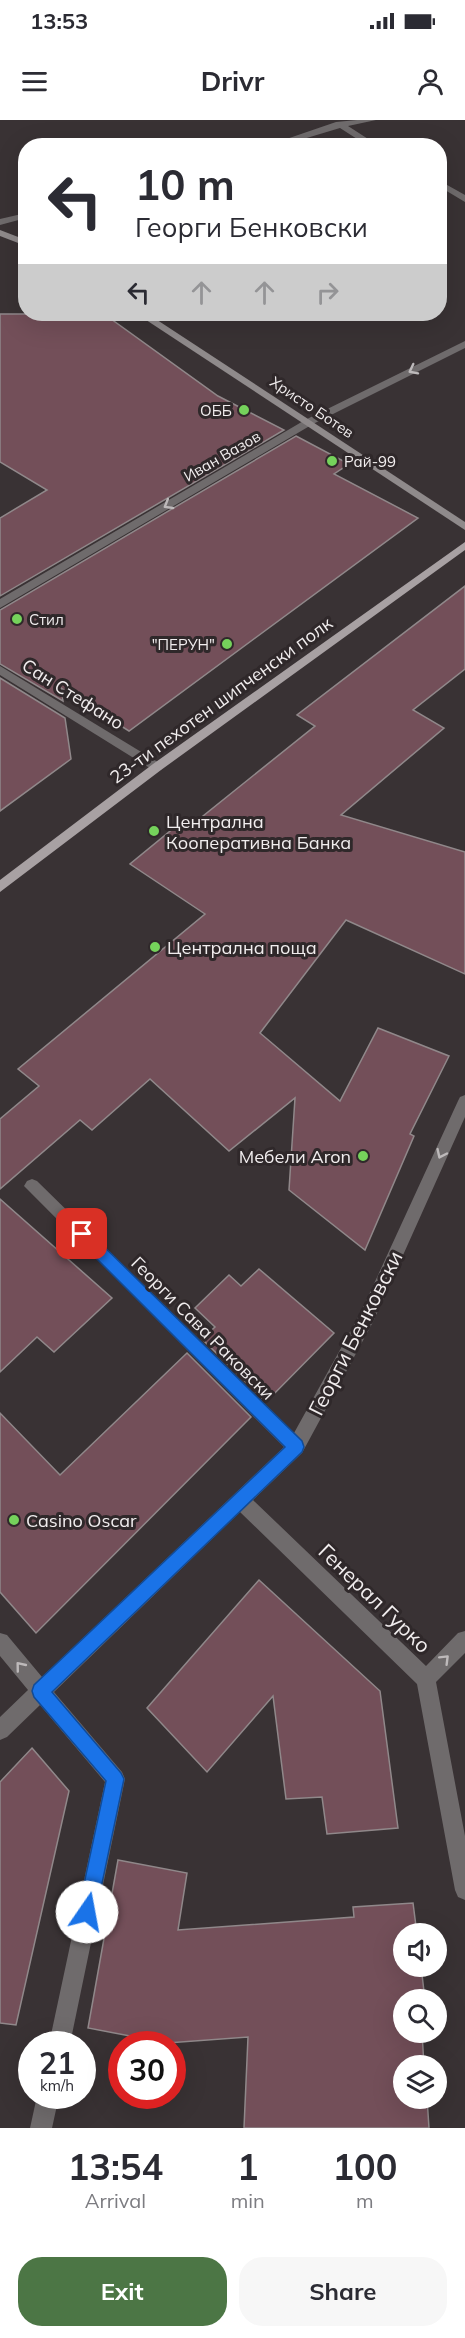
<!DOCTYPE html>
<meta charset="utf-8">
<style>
:root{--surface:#fff;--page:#f7f7f7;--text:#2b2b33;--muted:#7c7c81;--accent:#4c7645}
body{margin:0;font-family:Mulish,sans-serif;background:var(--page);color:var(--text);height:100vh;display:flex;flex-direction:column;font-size:22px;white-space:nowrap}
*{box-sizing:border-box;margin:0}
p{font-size:20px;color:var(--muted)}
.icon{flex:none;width:33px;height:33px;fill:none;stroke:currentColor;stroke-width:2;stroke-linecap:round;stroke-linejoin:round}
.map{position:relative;height:2008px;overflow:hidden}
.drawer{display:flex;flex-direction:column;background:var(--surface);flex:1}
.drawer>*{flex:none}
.top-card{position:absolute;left:18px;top:18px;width:429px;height:183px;border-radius:24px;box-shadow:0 6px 24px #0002;background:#fff;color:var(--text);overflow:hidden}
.tools{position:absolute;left:393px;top:1803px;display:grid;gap:12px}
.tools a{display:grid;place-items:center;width:54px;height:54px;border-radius:50%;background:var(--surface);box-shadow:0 6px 24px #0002;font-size:30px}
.speed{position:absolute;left:18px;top:1911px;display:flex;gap:12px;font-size:30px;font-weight:700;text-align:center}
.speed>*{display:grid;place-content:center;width:78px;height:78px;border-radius:50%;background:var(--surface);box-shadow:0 6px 24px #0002;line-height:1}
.speed small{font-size:15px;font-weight:400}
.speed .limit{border:9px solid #d22;background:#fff;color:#111}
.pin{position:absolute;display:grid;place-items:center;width:51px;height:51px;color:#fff;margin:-26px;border-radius:12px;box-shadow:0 3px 9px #0006}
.me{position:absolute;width:66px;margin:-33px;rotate:12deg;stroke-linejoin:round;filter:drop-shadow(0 0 4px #0008)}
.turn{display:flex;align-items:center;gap:21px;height:126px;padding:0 18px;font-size:27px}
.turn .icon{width:78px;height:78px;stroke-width:2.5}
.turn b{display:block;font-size:42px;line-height:51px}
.lanes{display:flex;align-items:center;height:57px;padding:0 18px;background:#0003;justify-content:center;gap:30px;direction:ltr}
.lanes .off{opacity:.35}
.eta{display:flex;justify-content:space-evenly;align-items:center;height:102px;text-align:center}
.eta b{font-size:36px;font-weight:700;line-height:42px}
.primary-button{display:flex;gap:12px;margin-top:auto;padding:12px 18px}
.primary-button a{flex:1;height:69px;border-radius:24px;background:var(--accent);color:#fff;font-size:24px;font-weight:700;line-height:69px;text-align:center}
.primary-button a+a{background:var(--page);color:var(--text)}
.status{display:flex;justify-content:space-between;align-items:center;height:42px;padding:0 30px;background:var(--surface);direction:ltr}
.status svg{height:16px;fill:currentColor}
header{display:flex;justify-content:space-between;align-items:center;height:78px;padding:0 18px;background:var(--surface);font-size:27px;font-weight:700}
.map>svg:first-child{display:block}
.building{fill:#734f59;stroke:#90888a;stroke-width:1.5}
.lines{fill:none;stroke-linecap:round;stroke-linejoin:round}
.minor{fill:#6f6b6c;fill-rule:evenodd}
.secondary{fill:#8f8a8b;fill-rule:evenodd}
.primary{fill:#a8a1a3;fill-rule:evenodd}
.oneway{stroke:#bdb9ba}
.route{fill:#1a73e8;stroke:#114b97;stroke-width:1.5}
.poi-dot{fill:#75d25b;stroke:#2f282a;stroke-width:2}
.labels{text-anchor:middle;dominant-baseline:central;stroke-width:6;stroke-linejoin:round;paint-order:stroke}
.far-street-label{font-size:15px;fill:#f1edee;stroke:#2f282a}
.far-poi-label{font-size:15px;fill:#f1edee;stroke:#2f282a;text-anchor:end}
.street-label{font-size:18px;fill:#f1edee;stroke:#2f282a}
.poi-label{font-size:18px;fill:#f1edee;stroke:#2f282a;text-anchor:start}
.near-street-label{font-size:21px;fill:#f1edee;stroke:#2f282a}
</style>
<div class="status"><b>13:53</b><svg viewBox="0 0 49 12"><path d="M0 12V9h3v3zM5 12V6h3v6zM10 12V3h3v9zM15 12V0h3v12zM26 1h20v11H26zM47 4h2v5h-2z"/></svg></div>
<header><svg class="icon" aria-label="menu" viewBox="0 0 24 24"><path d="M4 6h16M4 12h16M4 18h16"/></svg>Drivr<svg class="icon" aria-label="person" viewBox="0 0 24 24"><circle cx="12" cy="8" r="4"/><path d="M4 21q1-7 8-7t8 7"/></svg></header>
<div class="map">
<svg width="465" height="2008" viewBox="0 0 465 2008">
<rect width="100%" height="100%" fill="#393234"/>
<!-- building -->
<g class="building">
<path d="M 0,194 L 104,194 L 218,276 L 284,310 L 0,476 L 0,398 L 47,370 L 0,342 Z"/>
<path d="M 296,316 L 349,344 L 334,354 L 418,398 L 129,611 L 61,568 L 63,581 L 0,544 L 0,490 Z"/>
<path d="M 465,466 L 465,549 L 413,590 L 444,608 L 341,695 L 465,732 L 465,854 L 346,800 L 260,913 L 340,981 L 378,908 L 449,936 L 410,1014 L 414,1016 L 365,1130 L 289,1070 L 295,978 L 229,1031 L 150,959 L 92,1010 L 80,1000 L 0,1069 L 0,999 L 39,966 L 18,949 L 205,794 L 130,744 L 180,703 L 188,708 L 315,606 L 297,595 Z"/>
<path d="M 0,558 L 65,598 L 71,639 L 0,691 Z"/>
<path d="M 0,1079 L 112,1178 L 54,1232 L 37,1217 L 0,1252 Z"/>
<path d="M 259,1149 L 334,1213 L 266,1282 L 202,1219 L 215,1207 L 195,1188 L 229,1155 L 241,1166 Z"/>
<path d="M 187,1233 L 251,1297 L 36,1513 L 0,1472 L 0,1293 L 60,1355 Z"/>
<path d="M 259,1460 L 380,1571 L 398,1708 L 327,1714 L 322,1677 L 286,1679 L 273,1576 L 207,1652 L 147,1588 Z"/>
<path d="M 32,1628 L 69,1671 L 16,1905 L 0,1903 L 0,1662 Z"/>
<path d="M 118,1740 L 187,1753 L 178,1810 L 354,1797 L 353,1787 L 413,1783 L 417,1814 L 404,1814 L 404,1846 L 421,1846 L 425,1880 L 404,1880 L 404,1912 L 422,1912 L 424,1946 L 404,1946 L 404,1978 L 427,1978 L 429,2008 L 244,2008 L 248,1917 L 167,1923 L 88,1908 Z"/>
</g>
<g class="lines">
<!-- minor -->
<g class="minor">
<path d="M 357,0 L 376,0 L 348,6 L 379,26 L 368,26 L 340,8 L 280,26 L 266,26 L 336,2 Z"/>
<path d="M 440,61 L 465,75 L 465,82 L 440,67 Z"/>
<path d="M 26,93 L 26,98 L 0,105 L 0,99 Z"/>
<path d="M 465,221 L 465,228 L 313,304 L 0,488 L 0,479 L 305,300 Z"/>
<path d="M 0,546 L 161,644 L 163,647 L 161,650 L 153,650 L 0,555 Z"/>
<path d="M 465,975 L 465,997 L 373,1202 L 302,1333 L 253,1380 L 426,1546 L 458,1513 L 465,1511 L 465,1533 L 436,1562 L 465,1716 L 465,1780 L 458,1777 L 455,1770 L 417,1564 L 240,1392 L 54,1572 L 122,1652 L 125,1659 L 70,1924 L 49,1924 L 105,1662 L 40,1585 L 7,1617 L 0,1620 L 0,1597 L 28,1570 L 0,1536 L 0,1513 L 7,1515 L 42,1557 L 284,1327 L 24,1066 L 27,1061 L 32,1059 L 37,1061 L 294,1313 L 361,1192 L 458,981 L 460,977 Z"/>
<path d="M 37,1976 L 59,1976 L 52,2008 L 30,2008 Z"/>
</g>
<!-- secondary -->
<g class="secondary">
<path d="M 0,110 L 26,120 L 26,126 L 0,116 Z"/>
<path d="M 137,194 L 148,194 L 465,402 L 465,410 Z"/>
</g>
<!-- primary -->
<path class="primary" d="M 465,422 L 465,430 L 161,650 L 0,772 L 0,760 L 153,644 Z"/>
</g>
<!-- one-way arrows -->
<defs><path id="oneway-chevron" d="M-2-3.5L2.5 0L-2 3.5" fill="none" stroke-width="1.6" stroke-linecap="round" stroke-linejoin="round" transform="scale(1.5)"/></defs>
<g class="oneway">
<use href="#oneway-chevron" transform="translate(413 250) rotate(153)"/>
<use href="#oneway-chevron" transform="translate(168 385) rotate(149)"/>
<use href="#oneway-chevron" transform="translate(441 1034) rotate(115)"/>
<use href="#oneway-chevron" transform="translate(445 1539) rotate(-45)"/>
<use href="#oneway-chevron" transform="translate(20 1546) rotate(-129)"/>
</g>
<!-- route -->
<path class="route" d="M 82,1108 L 87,1110 L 302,1321 L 304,1327 L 302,1332 L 52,1572 L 121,1653 L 124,1659 L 96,1792 L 94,1798 L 87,1801 L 80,1798 L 78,1792 L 106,1661 L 34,1577 L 32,1571 L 34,1565 L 285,1327 L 77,1119 L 74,1114 L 77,1110 Z"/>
<!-- markers -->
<g class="poi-dot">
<circle cx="244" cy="290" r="6"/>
<circle cx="332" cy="341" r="6"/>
<circle cx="17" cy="499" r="6"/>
<circle cx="227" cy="524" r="6"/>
<circle cx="154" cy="711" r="6"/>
<circle cx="155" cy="827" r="6"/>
<circle cx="363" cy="1036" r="6"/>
<circle cx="14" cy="1400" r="6"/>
</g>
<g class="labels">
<!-- far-street labels -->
<g class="far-street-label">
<text transform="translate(312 287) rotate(34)">Христо Ботев</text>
<text transform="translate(222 336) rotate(-30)">Иван Вазов</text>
</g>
<!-- far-poi labels -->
<g class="far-poi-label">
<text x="232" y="290">ОББ</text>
<text x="344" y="341" text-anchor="start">Рай-99</text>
<text x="29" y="499" text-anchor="start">Стил</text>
<text x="215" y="524">"ПЕРУН"</text>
</g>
<!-- street labels -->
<g class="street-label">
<text transform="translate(73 574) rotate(32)">Сан Стефано</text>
<text transform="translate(221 580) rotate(-36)">23-ти пехотен шипченски полк</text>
<text transform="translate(203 1208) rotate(45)">Георги Сава Раковски</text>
</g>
<!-- poi labels -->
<g class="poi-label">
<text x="166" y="701">Централна<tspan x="166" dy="21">Кооперативна Банка</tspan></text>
<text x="167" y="827">Централна поща</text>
<text x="351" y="1036" text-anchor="end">Мебели Aron</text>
<text x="26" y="1400">Casino Oscar</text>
</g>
<!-- near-street labels -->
<g class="near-street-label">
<text transform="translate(355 1213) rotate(-63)">Георги Бенковски</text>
<text transform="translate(375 1478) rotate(44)">Генерал Гурко</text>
</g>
</g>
</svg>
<div class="tools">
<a><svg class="icon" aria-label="sound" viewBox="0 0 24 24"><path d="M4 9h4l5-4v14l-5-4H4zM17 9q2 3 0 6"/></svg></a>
<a><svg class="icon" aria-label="search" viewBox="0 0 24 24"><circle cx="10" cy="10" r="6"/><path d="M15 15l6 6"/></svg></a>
<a><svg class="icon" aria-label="layers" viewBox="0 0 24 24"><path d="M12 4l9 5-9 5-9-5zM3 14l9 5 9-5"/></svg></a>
</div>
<div class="speed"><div>21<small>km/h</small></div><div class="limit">30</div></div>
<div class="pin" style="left:82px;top:1114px;background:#d93025"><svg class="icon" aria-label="arrive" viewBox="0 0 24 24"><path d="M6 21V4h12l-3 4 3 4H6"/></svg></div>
<svg class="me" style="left:87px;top:1792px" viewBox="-20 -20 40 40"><circle r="19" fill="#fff"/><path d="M0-13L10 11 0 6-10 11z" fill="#1a73e8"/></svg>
<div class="top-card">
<div class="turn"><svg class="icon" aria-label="left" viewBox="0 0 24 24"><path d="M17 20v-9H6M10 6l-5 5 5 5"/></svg><div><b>10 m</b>Георги Бенковски</div></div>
<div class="lanes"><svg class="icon" aria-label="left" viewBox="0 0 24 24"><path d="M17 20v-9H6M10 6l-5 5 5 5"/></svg><svg class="icon off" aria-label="ahead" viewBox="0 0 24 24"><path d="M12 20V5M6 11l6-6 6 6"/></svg><svg class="icon off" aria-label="ahead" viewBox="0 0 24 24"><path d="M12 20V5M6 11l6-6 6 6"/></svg><svg class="icon off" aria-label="right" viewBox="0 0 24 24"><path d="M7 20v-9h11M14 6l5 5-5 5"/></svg></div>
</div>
</div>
<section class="drawer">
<div class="eta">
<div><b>13:54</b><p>Arrival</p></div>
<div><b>1</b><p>min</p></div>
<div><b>100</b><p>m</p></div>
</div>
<div class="primary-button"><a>Exit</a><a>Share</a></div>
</section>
